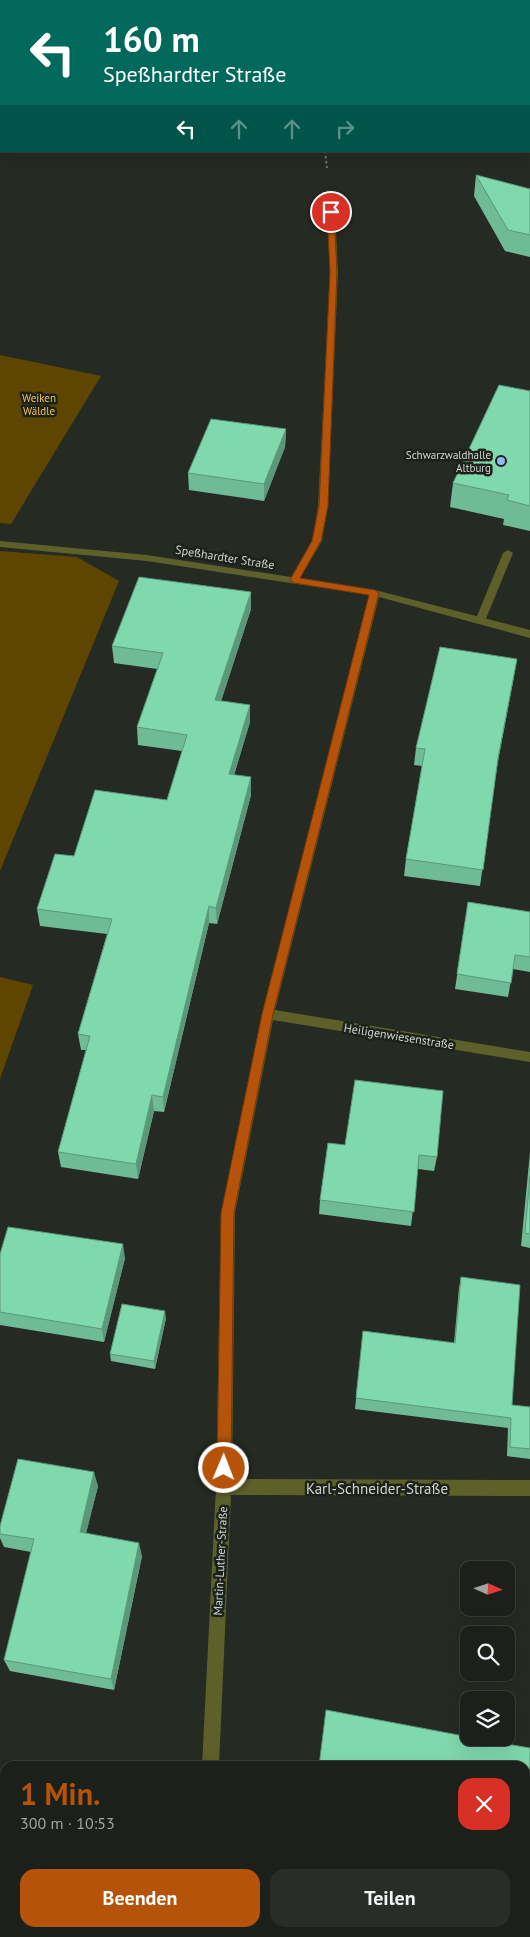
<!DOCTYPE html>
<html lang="de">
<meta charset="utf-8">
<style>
:root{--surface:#1c201a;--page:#292d27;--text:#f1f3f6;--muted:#a0a3a2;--line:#3a3e39;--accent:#b45309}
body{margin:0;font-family:"PT Sans",sans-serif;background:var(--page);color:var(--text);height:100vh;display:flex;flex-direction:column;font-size:19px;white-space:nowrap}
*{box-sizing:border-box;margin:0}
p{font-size:16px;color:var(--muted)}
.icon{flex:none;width:28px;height:28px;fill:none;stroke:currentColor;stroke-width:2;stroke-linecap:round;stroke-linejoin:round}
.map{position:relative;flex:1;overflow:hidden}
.drawer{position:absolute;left:0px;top:1761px;width:530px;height:176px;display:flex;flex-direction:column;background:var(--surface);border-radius:15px 15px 0 0;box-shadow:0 5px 20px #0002,0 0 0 1px var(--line)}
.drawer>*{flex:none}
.hud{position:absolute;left:0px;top:0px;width:530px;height:152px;box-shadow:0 5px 20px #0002,0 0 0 1px var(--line);background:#00695c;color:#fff;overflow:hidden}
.needle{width:32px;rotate:93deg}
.fabs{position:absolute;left:460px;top:1561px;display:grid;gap:10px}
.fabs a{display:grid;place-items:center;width:55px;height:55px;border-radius:10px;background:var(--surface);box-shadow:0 5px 20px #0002,0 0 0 1px var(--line);font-size:25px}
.pin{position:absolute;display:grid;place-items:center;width:42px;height:42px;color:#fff;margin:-21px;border:2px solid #fff;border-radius:50%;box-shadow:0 1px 5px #0007}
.me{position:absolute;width:55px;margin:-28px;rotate:1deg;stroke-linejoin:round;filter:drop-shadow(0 0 4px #0008)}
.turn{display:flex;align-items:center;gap:18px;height:105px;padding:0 20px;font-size:22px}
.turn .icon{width:65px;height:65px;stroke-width:2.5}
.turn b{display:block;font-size:35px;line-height:42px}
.lanes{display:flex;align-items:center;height:48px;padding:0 20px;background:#0003;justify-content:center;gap:25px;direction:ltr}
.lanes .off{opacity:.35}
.round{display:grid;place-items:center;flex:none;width:52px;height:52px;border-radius:15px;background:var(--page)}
.summary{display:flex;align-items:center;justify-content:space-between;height:85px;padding:0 20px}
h1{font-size:30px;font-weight:700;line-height:38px;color:var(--accent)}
.action{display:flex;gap:10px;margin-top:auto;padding:10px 20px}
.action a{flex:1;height:58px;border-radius:15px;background:var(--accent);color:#fff;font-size:20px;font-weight:700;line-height:58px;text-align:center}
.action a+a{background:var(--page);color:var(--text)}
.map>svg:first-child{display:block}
.green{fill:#5f4600}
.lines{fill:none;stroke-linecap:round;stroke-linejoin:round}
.path{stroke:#717670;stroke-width:2;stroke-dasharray:2.5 2.5;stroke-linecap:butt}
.service{fill:#5e602a;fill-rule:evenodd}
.minor{fill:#5e602a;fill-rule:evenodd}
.wall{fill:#6ebb95}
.shaded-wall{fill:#5a9879}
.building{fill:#80d9ad;stroke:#5a9879}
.route{fill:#b45309;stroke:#753606}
.poi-dot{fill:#93b7fd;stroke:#1c211a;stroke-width:2}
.labels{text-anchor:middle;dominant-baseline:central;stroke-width:5;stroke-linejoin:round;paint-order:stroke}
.far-park-label{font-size:11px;fill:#f5c557;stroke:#1c211a}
.far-poi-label{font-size:11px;fill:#d2d6d1;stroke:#1c211a;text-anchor:end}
.street-label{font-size:12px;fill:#d2d6d1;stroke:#1c211a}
.near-street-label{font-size:15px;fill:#d2d6d1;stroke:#1c211a}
</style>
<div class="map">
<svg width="530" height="1937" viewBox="0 0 530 1937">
<rect width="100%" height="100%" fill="#252a23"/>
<!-- green -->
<g class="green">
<path d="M 0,355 L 101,376 L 11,524 L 0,523 Z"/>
<path d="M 0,551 L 77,557 L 119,581 L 0,871 Z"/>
<path d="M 0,977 L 33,985 L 0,1079 Z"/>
</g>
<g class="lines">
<!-- path -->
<path class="path" d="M 325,151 L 327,168"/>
<!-- service -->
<path class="service" d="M 508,550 L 513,553 L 485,621 L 480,624 L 476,623 L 475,621 L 503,553 Z"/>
<!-- minor -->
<g class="minor">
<path d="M 327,190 L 334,192 L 338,272 L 328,506 L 322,541 L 300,578 L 375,590 L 530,630 L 530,638 L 379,597 L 275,1010 L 530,1052 L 530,1062 L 273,1020 L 235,1213 L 232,1479 L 530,1480 L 530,1496 L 231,1495 L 219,1766 L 202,1766 L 216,1487 L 221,1213 L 262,1014 L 369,595 L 147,561 L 0,547 L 0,541 L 147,555 L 291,577 L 312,541 L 318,506 L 330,272 Z"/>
<rect x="0" y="1914" width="5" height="18"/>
<path d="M 108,1932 L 180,1932 L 182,1937 L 110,1937 Z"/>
<rect x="192" y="1932" width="18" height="5"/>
</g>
</g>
<!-- wall -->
<g class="wall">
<path d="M 476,175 L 530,189 L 530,257 L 505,251 L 474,196 Z"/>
<path d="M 530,391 L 530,531 L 503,525 L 504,519 L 450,507 L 453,483 Z"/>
<path d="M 286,429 L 285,447 L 264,501 L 189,490 L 188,473 Z"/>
<path d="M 251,592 L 251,609 L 221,701 L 250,705 L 250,722 L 234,775 L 251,795 L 217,924 L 209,923 L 164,1112 L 154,1111 L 138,1179 L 61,1167 L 58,1152 L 86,1050 L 81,1050 L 78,1034 L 107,934 L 40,926 L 37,909 L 74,856 L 167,800 L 182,751 L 138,745 L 137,727 L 157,669 L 114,663 L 112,646 Z"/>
<path d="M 514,676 L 497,767 L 480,886 L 404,876 L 406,859 L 422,766 L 414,765 L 416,748 Z"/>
<path d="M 468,902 L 530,912 L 530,972 L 513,969 L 508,997 L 455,989 Z"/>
<path d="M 328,1143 L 437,1157 L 434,1171 L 418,1169 L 411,1226 L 319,1214 L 320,1200 Z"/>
<path d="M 530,1152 L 530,1248 L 521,1246 Z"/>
<path d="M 0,1254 L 125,1258 L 104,1342 L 0,1325 Z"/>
<path d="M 461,1277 L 512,1405 L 530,1407 L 530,1459 L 507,1456 L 508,1428 L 355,1409 L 363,1331 L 454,1343 L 459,1288 Z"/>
<path d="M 166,1318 L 155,1369 L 111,1361 L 110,1354 Z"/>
<path d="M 98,1486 L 86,1533 L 142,1556 L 114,1690 L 10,1671 L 4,1660 L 31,1552 L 4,1547 L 0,1538 L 0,1526 Z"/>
<path d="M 530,1748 L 530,1918 L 525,1917 L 525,1766 Z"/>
</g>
<!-- shaded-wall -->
<g class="shaded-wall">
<path d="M 286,429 L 285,447 L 264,501 L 264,484 Z"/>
<path d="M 251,592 L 251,609 L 216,717 L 215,700 Z"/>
<path d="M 517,659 L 514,676 L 495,775 L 498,758 Z"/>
<path d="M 250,705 L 250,722 L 229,792 L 229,774 Z"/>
<path d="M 251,777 L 251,795 L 217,924 L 216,908 Z"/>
<path d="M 209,906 L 209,923 L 164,1112 L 163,1097 Z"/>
<path d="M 152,1095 L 154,1111 L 138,1179 L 136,1164 Z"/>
<path d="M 123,1244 L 125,1258 L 104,1342 L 102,1329 Z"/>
<path d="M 165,1311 L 166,1318 L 155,1369 L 154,1361 Z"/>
<path d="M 94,1472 L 98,1486 L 83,1546 L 80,1532 Z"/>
<path d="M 139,1543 L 142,1556 L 114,1690 L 111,1679 Z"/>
</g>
<!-- building -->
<g class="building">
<path d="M 476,175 L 530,189 L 530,235 L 508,230 Z"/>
<path d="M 499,385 L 530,391 L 530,506 L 507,500 L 509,495 L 453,483 Z"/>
<path d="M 211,419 L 286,429 L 264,484 L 188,473 Z"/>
<path d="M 139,577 L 251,592 L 215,700 L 250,705 L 229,774 L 251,777 L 216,908 L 209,906 L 163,1097 L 152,1095 L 136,1164 L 58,1152 L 90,1036 L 78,1034 L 112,919 L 37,909 L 55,854 L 74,856 L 95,790 L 167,800 L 187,735 L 137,727 L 163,653 L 112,646 Z"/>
<path d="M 440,647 L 517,659 L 498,758 L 483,870 L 406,859 L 425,749 L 416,748 Z"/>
<path d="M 468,902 L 530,912 L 530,957 L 515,955 L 511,983 L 457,974 Z"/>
<path d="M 355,1080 L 443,1091 L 437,1157 L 419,1155 L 414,1212 L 320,1200 L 328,1143 L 345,1145 Z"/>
<path d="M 530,1176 L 530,1234 L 525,1233 Z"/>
<path d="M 8,1227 L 123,1244 L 102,1329 L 0,1312 L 0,1254 Z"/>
<path d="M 461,1277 L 520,1285 L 512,1405 L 530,1407 L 530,1449 L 510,1447 L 511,1418 L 356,1398 L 363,1331 L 455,1343 Z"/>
<path d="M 122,1304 L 165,1311 L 154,1361 L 110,1354 Z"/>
<path d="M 18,1459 L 94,1472 L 80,1532 L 139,1543 L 111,1679 L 4,1660 L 34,1539 L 0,1534 L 0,1526 Z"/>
<path d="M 326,1710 L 469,1737 L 469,1738 L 473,1738 L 530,1748 L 530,1911 L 525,1910 L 525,1766 L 319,1766 Z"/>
</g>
<!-- route -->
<path class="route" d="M 331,210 L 334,212 L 337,272 L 328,506 L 321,541 L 300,578 L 375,590 L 379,593 L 273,1014 L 234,1213 L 231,1468 L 229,1473 L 224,1475 L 219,1473 L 217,1468 L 221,1213 L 262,1014 L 369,595 L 294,583 L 290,580 L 312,541 L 319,506 L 330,272 L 327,212 Z"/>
<!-- markers -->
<circle class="poi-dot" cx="501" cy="461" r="5"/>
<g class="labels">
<!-- far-park labels -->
<g class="far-park-label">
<text x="39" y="398">Weiken<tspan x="39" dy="13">Wäldle</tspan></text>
</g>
<!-- far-poi labels -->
<g class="far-poi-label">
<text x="491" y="455">Schwarzwaldhalle<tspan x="491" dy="13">Altburg</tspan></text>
</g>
<!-- street labels -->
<g class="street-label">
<text transform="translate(225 557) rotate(9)">Speßhardter Straße</text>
<text transform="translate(399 1036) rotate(9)">Heiligenwiesenstraße</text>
<text transform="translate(220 1561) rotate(-87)">Martin-Luther-Straße</text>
</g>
<!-- near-street labels -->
<g class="near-street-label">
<text x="377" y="1488">Karl-Schneider-Straße</text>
</g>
</g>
</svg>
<div class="fabs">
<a><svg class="needle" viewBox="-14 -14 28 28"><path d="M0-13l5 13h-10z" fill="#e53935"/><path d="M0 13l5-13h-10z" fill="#a0a3a2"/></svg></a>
<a><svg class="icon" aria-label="search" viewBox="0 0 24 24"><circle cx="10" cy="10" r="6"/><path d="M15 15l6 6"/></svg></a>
<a><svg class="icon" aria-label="layers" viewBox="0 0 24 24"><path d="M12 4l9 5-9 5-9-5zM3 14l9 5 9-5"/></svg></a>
</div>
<div class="pin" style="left:331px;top:212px;background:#d93025"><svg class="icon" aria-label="arrive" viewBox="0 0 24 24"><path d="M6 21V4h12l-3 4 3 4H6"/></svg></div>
<svg class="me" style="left:224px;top:1468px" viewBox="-20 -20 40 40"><circle r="17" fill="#b45309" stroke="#fff" stroke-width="3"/><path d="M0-11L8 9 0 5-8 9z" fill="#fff"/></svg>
<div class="hud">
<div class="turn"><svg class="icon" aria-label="left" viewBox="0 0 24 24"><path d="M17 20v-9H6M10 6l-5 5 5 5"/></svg><div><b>160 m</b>Speßhardter Straße</div></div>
<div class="lanes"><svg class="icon" aria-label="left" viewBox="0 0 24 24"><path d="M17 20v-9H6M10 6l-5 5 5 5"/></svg><svg class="icon off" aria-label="ahead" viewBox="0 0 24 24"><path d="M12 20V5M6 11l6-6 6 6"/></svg><svg class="icon off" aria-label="ahead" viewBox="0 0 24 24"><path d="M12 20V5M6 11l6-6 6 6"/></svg><svg class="icon off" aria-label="right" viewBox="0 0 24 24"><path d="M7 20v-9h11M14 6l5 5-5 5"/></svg></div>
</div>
<section class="drawer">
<div class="summary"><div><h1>1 Min.</h1><p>300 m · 10:53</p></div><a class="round" style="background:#d93025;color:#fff"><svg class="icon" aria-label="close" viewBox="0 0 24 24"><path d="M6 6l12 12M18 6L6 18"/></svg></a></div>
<div class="action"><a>Beenden</a><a>Teilen</a></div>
</section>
</div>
